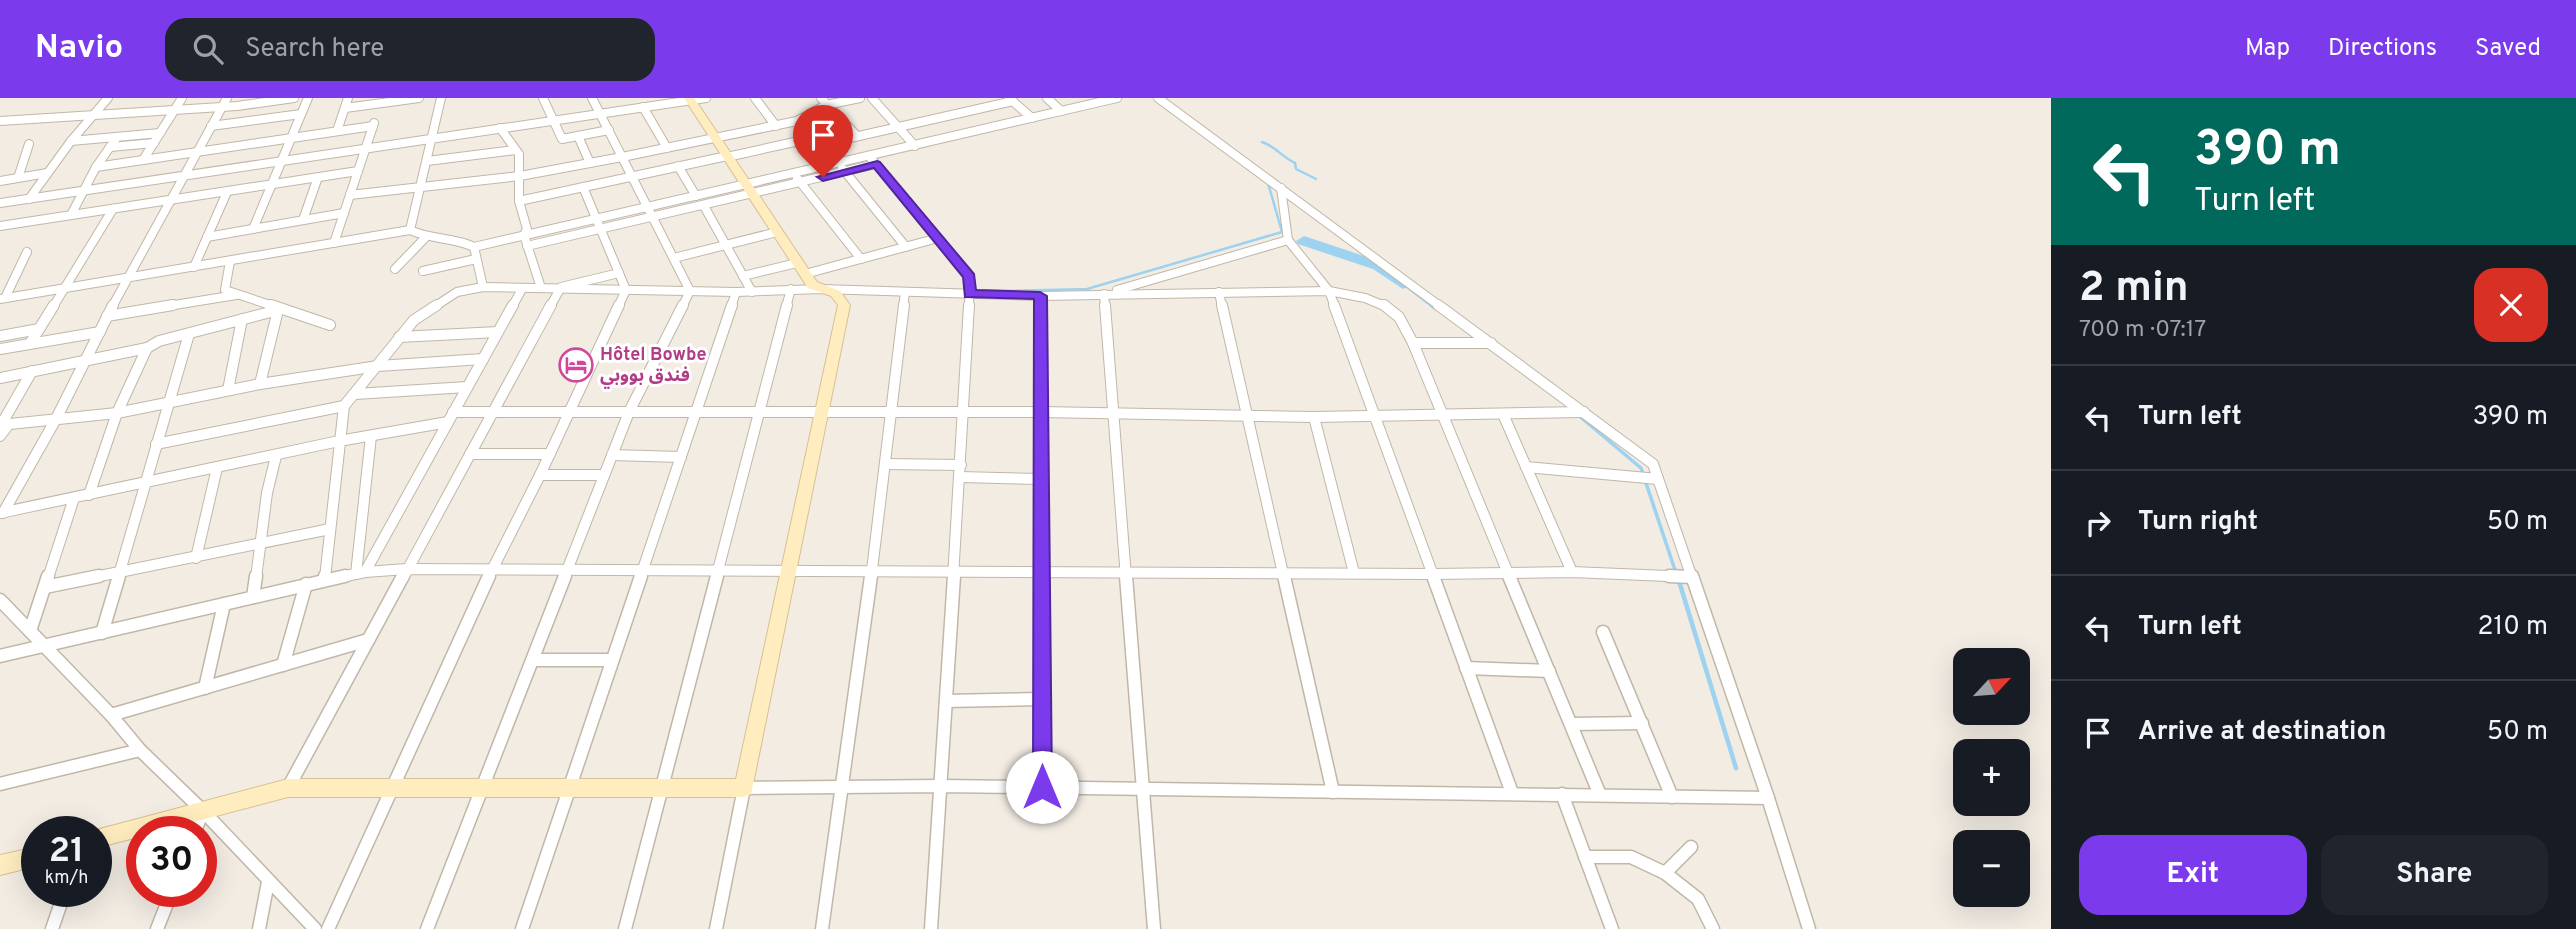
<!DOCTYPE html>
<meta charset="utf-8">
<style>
:root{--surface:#171b24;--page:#20242c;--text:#f1f3f6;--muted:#9ea1a6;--line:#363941;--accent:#7c3aed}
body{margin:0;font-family:Overpass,"Noto Sans Arabic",sans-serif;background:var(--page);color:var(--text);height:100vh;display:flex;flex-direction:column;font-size:26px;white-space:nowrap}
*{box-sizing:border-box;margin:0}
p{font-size:23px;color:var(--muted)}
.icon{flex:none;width:38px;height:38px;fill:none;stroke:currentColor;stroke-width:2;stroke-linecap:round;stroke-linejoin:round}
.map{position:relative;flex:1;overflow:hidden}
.side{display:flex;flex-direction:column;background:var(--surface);width:525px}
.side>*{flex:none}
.banner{background:#00695c;color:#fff;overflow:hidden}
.needle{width:46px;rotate:64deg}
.controls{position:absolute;left:1953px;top:550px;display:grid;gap:14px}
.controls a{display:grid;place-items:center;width:77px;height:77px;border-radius:14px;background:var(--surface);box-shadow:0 7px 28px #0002;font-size:35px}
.speed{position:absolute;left:21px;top:718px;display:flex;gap:14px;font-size:35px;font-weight:700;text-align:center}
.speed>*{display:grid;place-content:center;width:91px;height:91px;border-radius:50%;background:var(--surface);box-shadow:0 7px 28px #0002;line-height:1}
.speed small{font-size:18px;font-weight:400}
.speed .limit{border:10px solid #d22;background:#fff;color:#111}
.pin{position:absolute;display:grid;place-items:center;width:60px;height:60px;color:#fff;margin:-72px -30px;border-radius:50% 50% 50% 0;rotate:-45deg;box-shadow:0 0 7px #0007}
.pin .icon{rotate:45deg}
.me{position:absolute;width:77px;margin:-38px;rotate:0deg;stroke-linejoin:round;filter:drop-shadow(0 0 5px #0008)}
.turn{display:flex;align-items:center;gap:24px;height:147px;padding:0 28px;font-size:32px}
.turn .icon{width:91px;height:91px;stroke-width:2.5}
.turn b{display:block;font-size:49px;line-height:60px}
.round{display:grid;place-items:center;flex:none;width:74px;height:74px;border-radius:21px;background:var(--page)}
.summary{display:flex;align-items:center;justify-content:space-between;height:119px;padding:0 28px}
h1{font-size:42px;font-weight:700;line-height:52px}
.action{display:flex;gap:14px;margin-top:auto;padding:14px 28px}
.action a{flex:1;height:80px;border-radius:21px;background:var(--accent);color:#fff;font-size:28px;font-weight:700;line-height:80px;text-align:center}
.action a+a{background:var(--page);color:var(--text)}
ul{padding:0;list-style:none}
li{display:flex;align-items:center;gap:21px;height:105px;padding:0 28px;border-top:2px solid var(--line)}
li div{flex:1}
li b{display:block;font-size:26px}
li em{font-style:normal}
header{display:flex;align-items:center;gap:42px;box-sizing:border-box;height:98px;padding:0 35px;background:var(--accent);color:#fff}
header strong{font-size:33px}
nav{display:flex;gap:38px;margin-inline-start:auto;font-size:24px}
.search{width:490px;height:63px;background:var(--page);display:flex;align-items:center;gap:18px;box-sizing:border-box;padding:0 24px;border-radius:21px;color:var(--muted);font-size:26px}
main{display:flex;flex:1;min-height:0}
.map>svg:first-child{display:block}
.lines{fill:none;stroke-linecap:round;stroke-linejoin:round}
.stream-far2{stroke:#9dd2f0;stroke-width:2.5}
.stream-far1{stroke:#9dd2f0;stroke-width:3.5}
.stream{stroke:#9dd2f0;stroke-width:4.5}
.river{fill:#9dd2f0;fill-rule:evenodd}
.street-far2-casing{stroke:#c0b7a8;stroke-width:10}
.street-far1-casing{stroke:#c0b7a8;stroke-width:12}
.street-casing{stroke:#c0b7a8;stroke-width:15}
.secondary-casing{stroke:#d6c194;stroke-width:2}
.street-far2{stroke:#fff;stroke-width:8}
.street-far1{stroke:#fff;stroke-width:10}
.street{stroke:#fff;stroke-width:12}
.secondary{fill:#ffedbf;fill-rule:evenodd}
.route{fill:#7c3aed;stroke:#51269a;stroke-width:2}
.labels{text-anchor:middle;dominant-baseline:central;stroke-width:6;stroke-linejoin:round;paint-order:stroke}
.hotel-label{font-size:18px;font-weight:bold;fill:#b23c85;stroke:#fff;text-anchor:start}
</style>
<header>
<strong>Navio</strong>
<div class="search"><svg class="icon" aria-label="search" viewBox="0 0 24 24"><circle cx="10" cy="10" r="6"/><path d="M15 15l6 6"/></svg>Search here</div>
<nav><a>Map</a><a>Directions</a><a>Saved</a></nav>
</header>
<main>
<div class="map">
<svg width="2051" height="831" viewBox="0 0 2051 831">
<rect width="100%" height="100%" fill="#f2ece3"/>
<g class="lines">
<!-- stream-far2 -->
<g class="stream-far2">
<path d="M 1262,44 C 1275,48 1282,59 1295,65 L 1296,71 L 1316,81"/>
<path d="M 1403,186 L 1433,209"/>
<path d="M 1007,193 L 1087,191 L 1282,134 L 1268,85"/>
</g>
<!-- stream-far1 -->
<g class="stream-far1">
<path d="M 1431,207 L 1436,211"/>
<path d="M 1577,316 L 1641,370 L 1676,475"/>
</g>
<!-- stream -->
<path class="stream" d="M 1679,483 L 1736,670"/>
<!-- river -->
<path class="river" d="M 1304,138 L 1385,165 L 1411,186 L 1403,191 L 1373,171 L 1298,146 L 1296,143 Z"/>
<defs>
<g id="street-far2">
<path d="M 543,0 L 562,41 L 609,32"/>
<path d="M 592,0 L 690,193 L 682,209"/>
<path d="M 755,0 L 776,28"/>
<path d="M 821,0 L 857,38"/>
<path d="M 872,0 L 915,48"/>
<path d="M 1009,0 L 1032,20"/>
<path d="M 1047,0 L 1061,13"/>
<path d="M 1158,0 L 1441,209"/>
<path d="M 643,9 L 667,50"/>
<path d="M 345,10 L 419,0"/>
<path d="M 0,23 L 237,8 L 294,0"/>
<path d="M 211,28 L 301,16"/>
<path d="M 500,30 L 519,56 L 519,103 L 527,131 L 524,137 L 541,190"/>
<path d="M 337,33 L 348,0"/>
<path d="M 578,38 L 590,65"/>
<path d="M 71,43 L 160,35"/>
<path d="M 110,49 L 154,45"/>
<path d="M 869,58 L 970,178 L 969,209"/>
<path d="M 727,59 L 808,41 L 828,45 L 1013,3"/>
<path d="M 143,62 L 182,0"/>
<path d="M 427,63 L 515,52"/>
<path d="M 678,68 L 696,98"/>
<path d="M 96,69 L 373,28"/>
<path d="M 842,70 L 906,149"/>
<path d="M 18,80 L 29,46"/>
<path d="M 797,80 L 861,161"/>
<path d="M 0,83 L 47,75"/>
<path d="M 583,89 L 626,192 L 618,209"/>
<path d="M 1281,90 L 1288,142 L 1329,193 L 1335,209"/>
<path d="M 350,97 L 520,78 L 622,59 L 797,23 L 826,7 L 860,0"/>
<path d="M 29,101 L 71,43 L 108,0"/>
<path d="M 519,103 L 727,58"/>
<path d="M 0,105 L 706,0"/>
<path d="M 704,108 L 752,194"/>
<path d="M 71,117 L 96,69 L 117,39"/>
<path d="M 303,122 L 318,79"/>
<path d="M 0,128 L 358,73"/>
<path d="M 253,131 L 308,0"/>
<path d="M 410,132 L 441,0"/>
<path d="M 207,139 L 344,115"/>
<path d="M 334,145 L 374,25"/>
<path d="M 527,148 L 876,66"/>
<path d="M 474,149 L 1117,0"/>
<path d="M 674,160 L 777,134"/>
<path d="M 230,163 L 225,192 L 276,209"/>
<path d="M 194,169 L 227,94"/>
<path d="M 395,171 L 424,141"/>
<path d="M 423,173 L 476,161"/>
<path d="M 805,176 L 938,140"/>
<path d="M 743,178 L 797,165"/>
<path d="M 1117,192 L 1288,142"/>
<path d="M 1219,194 L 1222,209"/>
<path d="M 1104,196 L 1105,209"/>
<path d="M 1040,198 L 1040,209"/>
<path d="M 5,200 L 27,154"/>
<path d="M 0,201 L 410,132 C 431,142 454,139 474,149 L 483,189"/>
<path d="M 53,209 L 113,111"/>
<path d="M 112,209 L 227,0"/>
<path d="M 162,209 L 236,197"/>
<path d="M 434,209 L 457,194 L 483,189 L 736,194 L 822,191 L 1040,198 L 1329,193 L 1365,200 L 1387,209"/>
<path d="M 512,209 L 522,191"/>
<path d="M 550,209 L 561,189 L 619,175"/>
<path d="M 731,209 L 736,194"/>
<path d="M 786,209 L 791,191"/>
<path d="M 903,209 L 905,195"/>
</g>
<g id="street-far1">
<path d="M 271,207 L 330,227"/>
<path d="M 1040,207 L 1041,480"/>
<path d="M 1105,207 L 1126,480"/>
<path d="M 1222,207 L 1284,480"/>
<path d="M 1334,207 L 1434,480"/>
<path d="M 1384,207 L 1399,219 L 1413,245 L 1510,480"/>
<path d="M 1438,207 L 1653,366 L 1692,480"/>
<path d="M 107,218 L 173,207"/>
<path d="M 0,238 L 39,231"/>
<path d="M 399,239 L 498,234"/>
<path d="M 31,244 L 54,207"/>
<path d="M 1413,245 L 1491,245"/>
<path d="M 0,251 L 100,234"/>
<path d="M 0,280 L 147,250 L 159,243 L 278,212"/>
<path d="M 260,286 L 278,212"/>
<path d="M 228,292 L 242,221"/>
<path d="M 355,296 L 467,289"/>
<path d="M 453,314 L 1041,314 L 1314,319 L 1584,314"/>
<path d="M 1503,316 L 1572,474"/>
<path d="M 1314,319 L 1354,475"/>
<path d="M 0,327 L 117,315 L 260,286 L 378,268 L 483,261"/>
<path d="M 1,327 L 32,273"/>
<path d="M 0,338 L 9,326"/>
<path d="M 156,346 L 344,308"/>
<path d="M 470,356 L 550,356"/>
<path d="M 612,357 L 681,359"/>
<path d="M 885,366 L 961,367"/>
<path d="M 1526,369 L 1658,381"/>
<path d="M 540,377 L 604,377"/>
<path d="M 960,379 L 1041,381"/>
<path d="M 89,397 L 117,315 L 147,250"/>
<path d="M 0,415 L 339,343 L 448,324"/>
<path d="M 3,415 L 56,321 L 113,207"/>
<path d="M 196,460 L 217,370"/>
<path d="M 365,474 L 513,207"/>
<path d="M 356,476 L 371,338"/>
<path d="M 48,480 L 74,400"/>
<path d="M 90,480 L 330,431"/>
<path d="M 118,480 L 189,236"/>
<path d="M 256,480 L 267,395 L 276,358"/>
<path d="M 325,480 L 344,308 L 414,222 L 437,207"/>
<path d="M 336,480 L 365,474 L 407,471 L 1432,476 L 1572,474 L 1692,479"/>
<path d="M 403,480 L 551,207"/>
<path d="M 488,480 L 540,377 L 619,207"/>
<path d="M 564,480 L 629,314 L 683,207"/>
<path d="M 640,480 L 732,207"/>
<path d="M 716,480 L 787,207"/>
<path d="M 871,480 L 904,207"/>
<path d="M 953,480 L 969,207"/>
</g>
<g id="street">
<path d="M 1041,478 L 1042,689"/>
<path d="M 1126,478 L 1154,831"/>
<path d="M 1284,478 L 1333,694"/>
<path d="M 1433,478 L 1512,695"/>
<path d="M 1509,478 L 1600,697"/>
<path d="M 1669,478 L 1692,479"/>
<path d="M 1692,478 L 1768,700 L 1809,831"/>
<path d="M 325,482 L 325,478"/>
<path d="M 45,489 L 99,478"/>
<path d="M 253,499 L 256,478"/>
<path d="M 0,502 L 111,617 L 140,652 L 203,713 L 315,831"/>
<path d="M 30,533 L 48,478"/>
<path d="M 1603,534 L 1672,699"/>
<path d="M 102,535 L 119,478"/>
<path d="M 0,558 L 345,478"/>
<path d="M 533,562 L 612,562"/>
<path d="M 283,567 L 306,486"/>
<path d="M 1466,570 L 1549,573"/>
<path d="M 205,590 L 224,506"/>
<path d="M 946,603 L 1042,601"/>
<path d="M 111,617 L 368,542"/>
<path d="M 1571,626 L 1642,625"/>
<path d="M 0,686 L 140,652"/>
<path d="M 288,690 L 403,478"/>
<path d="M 1562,696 L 1612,831"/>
<path d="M 195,733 L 203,713"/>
<path d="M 1585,759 L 1631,759 L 1665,775 L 1698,801 L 1713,831"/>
<path d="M 1665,775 L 1691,749"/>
<path d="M 52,831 L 65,793"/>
<path d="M 157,831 L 172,793"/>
<path d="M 259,831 L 268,784"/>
<path d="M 328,831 L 489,478"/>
<path d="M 427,831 L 565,478"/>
<path d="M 522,831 L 641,478"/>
<path d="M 625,831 L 717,478"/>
<path d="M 716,831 L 744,690 L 941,688 L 1768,700"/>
<path d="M 822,831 L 871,478"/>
<path d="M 931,831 L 954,478"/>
</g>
<g id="secondary">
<path d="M 684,0 L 694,0 L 817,184 L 840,193 L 850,207 L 751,696 L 744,699 L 288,699 L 159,733 L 142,733 L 142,738 L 96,750 L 96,733 L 92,733 L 96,732 L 288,681 L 736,681 L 838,207 L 831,198 L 808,190 Z"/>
<path d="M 37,749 L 37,768 L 0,777 L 0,757 Z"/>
</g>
</defs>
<!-- street-far2 casing -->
<use href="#street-far2" class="street-far2-casing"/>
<!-- street-far1 casing -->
<use href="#street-far1" class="street-far1-casing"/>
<!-- street casing -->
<use href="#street" class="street-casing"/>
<!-- secondary casing -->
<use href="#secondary" class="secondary-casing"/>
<!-- street-far2 -->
<use href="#street-far2" class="street-far2"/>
<!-- street-far1 -->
<use href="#street-far1" class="street-far1"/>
<!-- street -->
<use href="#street" class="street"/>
<!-- secondary -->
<use href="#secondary" class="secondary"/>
</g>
<!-- route -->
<path class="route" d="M 877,63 L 880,64 L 974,176 L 976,192 L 1040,194 L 1047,198 L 1052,689 L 1049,696 L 1042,698 L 1035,696 L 1033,689 L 1034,201 L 965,199 L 963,179 L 874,70 L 823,83 L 817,79 Z"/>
<!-- icons -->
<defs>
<symbol id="hotel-ring" viewBox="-11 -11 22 22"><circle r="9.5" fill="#fff" stroke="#d1479c" stroke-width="1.5"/><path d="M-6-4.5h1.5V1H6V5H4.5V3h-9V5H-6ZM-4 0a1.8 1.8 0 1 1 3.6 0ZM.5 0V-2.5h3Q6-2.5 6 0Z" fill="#d1479c"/></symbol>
</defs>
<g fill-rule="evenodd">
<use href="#hotel-ring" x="557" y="248" width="38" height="38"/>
</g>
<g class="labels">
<!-- hotel labels -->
<g class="hotel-label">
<text x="600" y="257">Hôtel Bowbe<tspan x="600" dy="21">فندق بووبي</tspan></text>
</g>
</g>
</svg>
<div class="controls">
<a><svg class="needle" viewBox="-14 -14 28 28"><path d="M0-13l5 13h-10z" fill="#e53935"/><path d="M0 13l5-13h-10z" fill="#9ea1a6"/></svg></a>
<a>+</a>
<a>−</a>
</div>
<div class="speed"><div>21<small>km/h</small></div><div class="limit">30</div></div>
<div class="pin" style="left:823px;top:79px;background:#d93025"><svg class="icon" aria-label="arrive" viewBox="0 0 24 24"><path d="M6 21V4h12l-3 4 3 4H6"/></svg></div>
<svg class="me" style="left:1042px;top:689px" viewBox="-20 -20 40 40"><circle r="19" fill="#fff"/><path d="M0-13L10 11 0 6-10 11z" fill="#7c3aed"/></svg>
</div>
<section class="side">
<div class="banner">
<div class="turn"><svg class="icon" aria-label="left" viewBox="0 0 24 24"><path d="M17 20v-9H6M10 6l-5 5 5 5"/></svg><div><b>390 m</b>Turn left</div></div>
</div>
<div class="summary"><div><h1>2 min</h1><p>700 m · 07:17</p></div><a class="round" style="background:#d93025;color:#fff"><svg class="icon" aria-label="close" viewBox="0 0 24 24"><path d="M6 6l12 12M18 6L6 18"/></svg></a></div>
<ul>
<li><svg class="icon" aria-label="left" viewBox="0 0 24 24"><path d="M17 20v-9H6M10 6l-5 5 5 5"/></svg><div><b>Turn left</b></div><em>390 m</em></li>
<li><svg class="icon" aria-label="right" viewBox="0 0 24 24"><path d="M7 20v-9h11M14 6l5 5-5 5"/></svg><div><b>Turn right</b></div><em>50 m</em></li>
<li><svg class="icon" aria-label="left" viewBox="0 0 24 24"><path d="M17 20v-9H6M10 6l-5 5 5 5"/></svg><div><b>Turn left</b></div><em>210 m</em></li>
<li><svg class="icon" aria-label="arrive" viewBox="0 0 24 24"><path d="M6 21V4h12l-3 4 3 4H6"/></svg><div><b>Arrive at destination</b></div><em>50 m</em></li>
</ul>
<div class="action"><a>Exit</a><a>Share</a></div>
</section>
</main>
